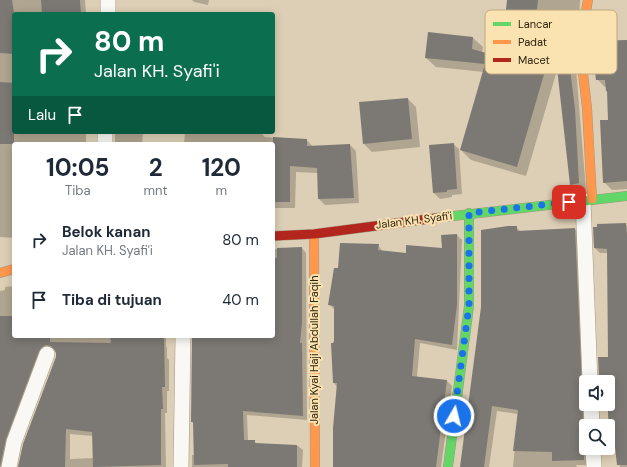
<!DOCTYPE html>
<html lang="id">
<style>
:root{--surface:#fff;--page:#f2f2f3;--text:#1f2937;--muted:#747a83}
body{margin:0;font-family:"DM Sans",sans-serif;background:var(--page);color:var(--text);height:100vh;display:flex;flex-direction:column;font-size:15px;white-space:nowrap}
*{box-sizing:border-box;margin:0}
p{font-size:13px;color:var(--muted)}
.icon{flex:none;width:22px;height:22px;fill:none;stroke:currentColor;stroke-width:2;stroke-linecap:round;stroke-linejoin:round}
.map{position:relative;flex:1;overflow:hidden}
.sheet{position:absolute;left:12px;top:142px;width:263px;height:196px;display:flex;flex-direction:column;background:var(--surface);border-radius:4px;box-shadow:0 2px 10px #0003}
.sheet>*{flex:none}
.top-card{position:absolute;left:12px;top:12px;width:263px;height:122px;border-radius:4px;box-shadow:0 2px 10px #0003;background:#0b6e4f;color:#fff;overflow:hidden}
.buttons{position:absolute;left:579px;top:375px;display:grid;gap:8px}
.buttons a{display:grid;place-items:center;width:36px;height:36px;border-radius:4px;background:var(--surface);box-shadow:0 2px 10px #0003;font-size:20px}
.pin{position:absolute;display:grid;place-items:center;width:34px;height:34px;color:#fff;margin:-17px;border-radius:8px;box-shadow:0 2px 6px #0006}
.me{position:absolute;width:44px;margin:-22px;rotate:8deg;stroke-linejoin:round;filter:drop-shadow(0 0 3px #0008)}
.turn{display:flex;align-items:center;gap:14px;height:84px;padding:0 16px;font-size:18px}
.turn .icon{width:52px;height:52px;stroke-width:2.5}
.turn b{display:block;font-size:28px;line-height:34px}
.then{display:flex;align-items:center;height:38px;padding:0 16px;background:#0003;gap:8px;font-size:15px}
.eta{display:flex;justify-content:space-evenly;align-items:center;height:68px;text-align:center}
.eta b{font-size:24px;font-weight:700;line-height:28px}
ul{padding:0;list-style:none}
li{display:flex;align-items:center;gap:12px;height:60px;padding:0 16px}
li div{flex:1}
li b{display:block;font-size:15px}
li em{font-style:normal}
.map>svg:first-child{display:block}
.shadow{fill:#0003;fill-rule:evenodd}
.building{fill:#7c7975}
.lines{fill:none;stroke-linecap:round;stroke-linejoin:round}
.street-casing{stroke:#a29782;stroke-width:16}
.fast-casing{stroke:#a29782;stroke-width:10}
.slow-casing{stroke:#a29782;stroke-width:10}
.jam-casing{stroke:#a29782;stroke-width:10}
.street{stroke:#faf8f4;stroke-width:15}
.fast{stroke:#63d668;stroke-width:9}
.slow{stroke:#ff974d;stroke-width:9}
.jam{stroke:#b3261e;stroke-width:9}
.route{stroke:#1a73e8;stroke-width:7;stroke-dasharray:0 12.6}
.labels{text-anchor:middle;dominant-baseline:central;stroke-width:4;stroke-linejoin:round;paint-order:stroke}
.street-label{font-size:11px;fill:#2d2410;stroke:#fbe2b1}
.key{fill:#fbe2b1;stroke:#bda981;stroke-width:1}
.key-label{font-size:11px;fill:#2d2410}
</style>
<div class="map">
<svg width="627" height="467" viewBox="0 0 627 467">
<rect width="100%" height="100%" fill="#ddcfb5"/>
<!-- shadow -->
<g class="shadow">
<path d="M 0,0 L 85,0 L 86,14 L 14,14 L 14,132 L 86,132 L 86,144 L 14,144 L 14,238 L 0,237 Z"/>
<path d="M 192,0 L 209,0 L 208,5 L 194,2 Z"/>
<path d="M 508,0 L 580,0 L 579,20 L 547,16 L 544,39 L 553,41 L 563,50 L 560,61 L 569,62 L 576,69 L 586,190 L 578,191 L 571,184 L 558,67 L 526,176 L 471,160 L 461,150 L 484,72 L 436,67 L 426,58 L 473,38 L 483,47 L 482,53 L 502,59 Z"/>
<path d="M 627,41 L 627,189 L 612,190 L 604,182 L 609,121 L 608,91 L 607,87 L 605,87 L 597,79 Z"/>
<path d="M 408,99 L 416,107 L 420,147 L 372,152 L 364,144 Z"/>
<path d="M 115,132 L 143,132 L 142,144 L 115,144 Z"/>
<path d="M 178,132 L 251,132 L 262,134 L 265,137 L 307,140 L 313,147 L 350,145 L 356,151 L 359,203 L 325,205 L 319,199 L 318,173 L 296,172 L 295,208 L 273,208 L 273,144 L 184,144 L 185,133 Z"/>
<path d="M 453,144 L 459,149 L 462,194 L 452,195 L 452,197 L 440,199 L 434,193 L 430,146 Z"/>
<path d="M 625,224 L 627,226 L 627,467 L 620,467 L 616,443 L 611,438 L 610,381 L 605,381 L 600,376 L 609,358 L 608,253 L 600,253 L 595,248 Z"/>
<path d="M 516,227 L 521,232 L 575,229 L 580,234 L 586,382 L 586,448 L 588,465 L 576,465 L 577,467 L 513,467 L 518,414 L 497,411 L 489,467 L 461,467 Z"/>
<path d="M 457,235 L 462,240 L 457,350 L 420,343 L 417,377 L 447,381 L 452,386 L 441,467 L 333,467 L 337,387 L 334,383 L 333,344 L 335,341 L 335,310 L 329,304 L 338,269 L 378,245 L 383,252 L 407,254 L 443,249 Z"/>
<path d="M 302,248 L 306,253 L 307,420 L 247,415 L 248,441 L 254,441 L 257,444 L 298,446 L 303,450 L 302,467 L 192,467 L 192,455 L 195,455 L 194,424 L 192,422 L 193,336 L 273,336 L 273,249 Z"/>
<path d="M 14,286 L 14,336 L 166,336 L 166,346 L 167,348 L 167,358 L 169,360 L 169,391 L 167,391 L 167,413 L 165,413 L 166,467 L 19,467 L 56,357 L 56,350 L 51,349 L 5,467 L 0,467 L 0,291 L 5,290 L 5,287 ZM 70,434 L 93,436 L 94,458 L 70,459 Z"/>
</g>
<!-- building -->
<g class="building">
<path d="M 0,0 L 12,0 L 14,13 L 14,54 L 0,53 Z"/>
<path d="M 41,0 L 80,0 L 81,14 L 42,14 Z"/>
<path d="M 507,0 L 538,0 L 534,37 L 554,40 L 517,167 L 460,150 L 485,64 L 425,58 L 428,32 L 473,37 L 472,49 L 501,57 Z"/>
<path d="M 627,40 L 627,181 L 603,183 L 600,120 L 608,120 L 607,91 L 606,91 L 605,80 L 596,80 L 593,56 L 594,41 Z"/>
<path d="M 556,59 L 569,61 L 575,109 L 579,183 L 570,185 Z"/>
<path d="M 0,82 L 14,83 L 14,144 L 0,144 Z"/>
<path d="M 408,98 L 412,139 L 363,144 L 359,102 Z"/>
<path d="M 273,137 L 307,139 L 307,146 L 350,144 L 354,198 L 318,199 L 317,168 L 290,166 L 290,202 L 273,202 Z"/>
<path d="M 454,143 L 457,189 L 447,190 L 447,192 L 433,193 L 429,145 Z"/>
<path d="M 626,223 L 627,236 L 627,465 L 617,465 L 614,438 L 610,438 L 608,415 L 609,377 L 599,377 L 598,357 L 608,357 L 607,249 L 594,248 L 593,227 L 597,227 L 597,224 Z"/>
<path d="M 508,226 L 517,226 L 517,231 L 575,228 L 582,386 L 584,460 L 552,461 L 552,452 L 513,451 L 518,410 L 492,406 L 484,467 L 460,467 L 481,307 L 481,230 Z"/>
<path d="M 457,234 L 457,305 L 452,345 L 415,339 L 412,376 L 447,380 L 436,467 L 333,467 L 333,428 L 337,383 L 333,383 L 331,343 L 333,343 L 334,341 L 334,306 L 328,305 L 334,268 L 338,268 L 340,243 L 379,244 L 378,250 L 406,253 L 406,245 L 442,248 L 441,235 Z"/>
<path d="M 302,247 L 302,323 L 300,343 L 302,343 L 303,416 L 243,411 L 244,440 L 255,440 L 255,443 L 297,445 L 297,467 L 228,467 L 228,464 L 194,465 L 193,422 L 191,422 L 192,336 L 273,336 L 273,274 L 274,258 L 277,258 L 277,248 Z"/>
<path d="M 0,316 L 14,316 L 14,336 L 50,336 L 50,342 L 111,343 L 110,336 L 164,336 L 165,387 L 162,387 L 163,409 L 161,409 L 161,465 L 93,467 L 92,432 L 66,429 L 65,467 L 18,467 L 23,444 L 56,357 L 56,353 L 54,349 L 51,346 L 46,345 L 42,347 L 39,351 L 6,439 L 0,467 Z"/>
</g>
<g class="lines">
<defs>
<g id="street">
<path d="M 108,14 L 108,0"/>
<path d="M 105,144 L 105,132"/>
<path d="M 583,200 L 590,382"/>
<path d="M 591,404 L 592,426"/>
<path d="M 593,448 L 594,467"/>
<path d="M 9,467 L 14,442 L 47,354"/>
<path d="M 181,467 L 183,336"/>
</g>
<g id="fast">
<path d="M 436,218 L 627,196"/>
<path d="M 448,467 L 469,306 L 469,213"/>
</g>
<g id="slow">
<path d="M 588,0 L 584,22 L 581,56 L 587,108 L 592,199"/>
<path d="M 314,234 L 315,467"/>
<path d="M 0,273 L 14,269"/>
</g>
<path id="jam" d="M 273,236 L 314,234 L 436,218"/>
</defs>
<!-- street casing -->
<use href="#street" class="street-casing"/>
<!-- fast casing -->
<use href="#fast" class="fast-casing"/>
<!-- slow casing -->
<use href="#slow" class="slow-casing"/>
<!-- jam casing -->
<use href="#jam" class="jam-casing"/>
<!-- street -->
<use href="#street" class="street"/>
<!-- fast -->
<use href="#fast" class="fast"/>
<!-- slow -->
<use href="#slow" class="slow"/>
<!-- jam -->
<use href="#jam" class="jam"/>
</g>
<g class="lines">
<!-- route -->
<path class="route" d="M 454,416 L 469,306 L 469,213 L 569,202"/>
</g>
<g class="labels">
<!-- street labels -->
<g class="street-label">
<text transform="translate(414 220) rotate(-7)">Jalan KH. Syafi'i</text>
<text transform="translate(314 350) rotate(-90)">Jalan Kyai Haji Abdullah Faqih</text>
</g>
</g>
<!-- legend -->
<rect x="485" y="10" width="132" height="64" rx="6" class="key"/>
<rect x="493" y="22" width="18" height="4" fill="#63d668"/>
<rect x="493" y="40" width="18" height="4" fill="#ff974d"/>
<rect x="493" y="58" width="18" height="4" fill="#b3261e"/>
<g class="key-label">
<text x="518" y="28">Lancar</text>
<text x="518" y="46">Padat</text>
<text x="518" y="64">Macet</text>
</g>
</svg>
<div class="buttons">
<a><svg class="icon" aria-label="sound" viewBox="0 0 24 24"><path d="M4 9h4l5-4v14l-5-4H4zM17 9q2 3 0 6"/></svg></a>
<a><svg class="icon" aria-label="search" viewBox="0 0 24 24"><circle cx="10" cy="10" r="6"/><path d="M15 15l6 6"/></svg></a>
</div>
<div class="pin" style="left:569px;top:202px;background:#d93025"><svg class="icon" aria-label="arrive" viewBox="0 0 24 24"><path d="M6 21V4h12l-3 4 3 4H6"/></svg></div>
<svg class="me" style="left:454px;top:416px" viewBox="-20 -20 40 40"><circle r="17" fill="#1a73e8" stroke="#fff" stroke-width="3"/><path d="M0-11L8 9 0 5-8 9z" fill="#fff"/></svg>
<div class="top-card">
<div class="turn"><svg class="icon" aria-label="right" viewBox="0 0 24 24"><path d="M7 20v-9h11M14 6l5 5-5 5"/></svg><div><b>80 m</b>Jalan KH. Syafi'i</div></div>
<div class="then">Lalu<svg class="icon" aria-label="arrive" viewBox="0 0 24 24"><path d="M6 21V4h12l-3 4 3 4H6"/></svg></div>
</div>
<section class="sheet">
<div class="eta">
<div><b>10:05</b><p>Tiba</p></div>
<div><b>2</b><p>mnt</p></div>
<div><b>120</b><p>m</p></div>
</div>
<ul>
<li><svg class="icon" aria-label="right" viewBox="0 0 24 24"><path d="M7 20v-9h11M14 6l5 5-5 5"/></svg><div><b>Belok kanan</b><p>Jalan KH. Syafi'i</p></div><em>80 m</em></li>
<li><svg class="icon" aria-label="arrive" viewBox="0 0 24 24"><path d="M6 21V4h12l-3 4 3 4H6"/></svg><div><b>Tiba di tujuan</b></div><em>40 m</em></li>
</ul>
</section>
</div>
